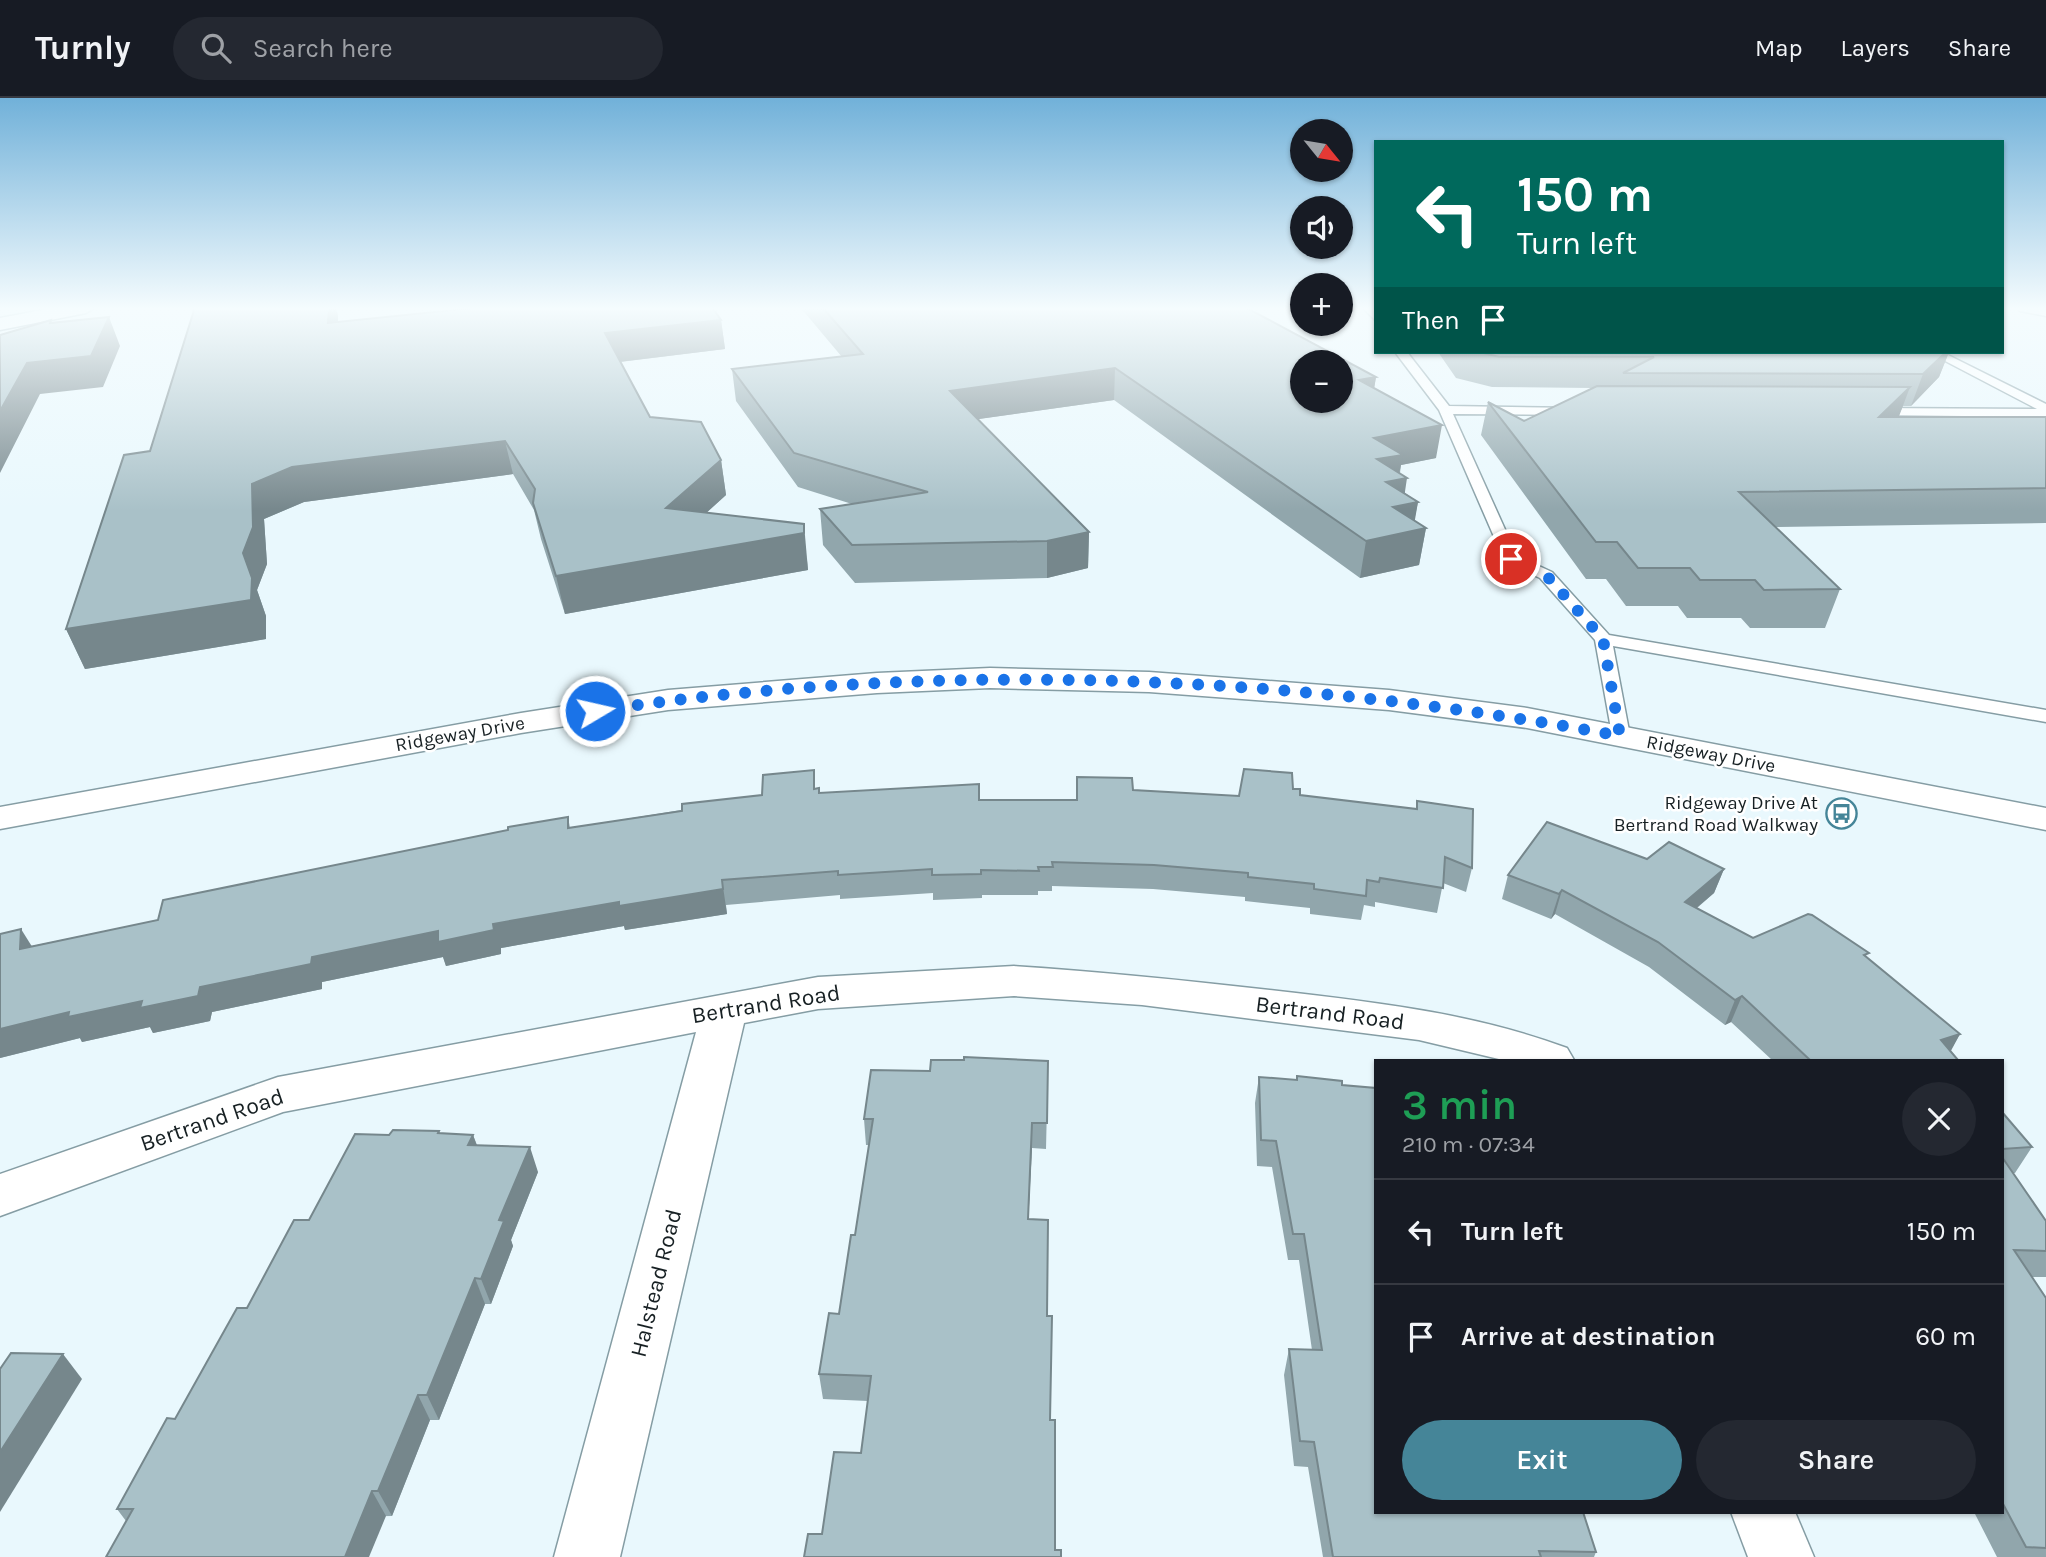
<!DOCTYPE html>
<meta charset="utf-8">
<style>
:root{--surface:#171b24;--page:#242831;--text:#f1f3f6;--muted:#9ea1a6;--line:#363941;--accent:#458598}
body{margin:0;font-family:Karla,sans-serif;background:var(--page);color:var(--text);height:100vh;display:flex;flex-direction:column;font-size:26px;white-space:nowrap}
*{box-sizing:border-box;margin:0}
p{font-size:23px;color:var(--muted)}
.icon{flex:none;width:38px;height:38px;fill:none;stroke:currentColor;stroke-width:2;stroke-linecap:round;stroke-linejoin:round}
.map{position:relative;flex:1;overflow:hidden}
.side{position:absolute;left:1374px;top:961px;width:630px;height:455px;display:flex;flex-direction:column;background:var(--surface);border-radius:0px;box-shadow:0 2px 5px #0004}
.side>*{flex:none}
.guide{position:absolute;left:1374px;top:42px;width:630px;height:214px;border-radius:0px;box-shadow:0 2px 5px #0004;background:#00695c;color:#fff;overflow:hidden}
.needle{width:46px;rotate:120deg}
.controls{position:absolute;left:1290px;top:21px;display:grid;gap:14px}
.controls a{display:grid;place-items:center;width:63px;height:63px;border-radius:50%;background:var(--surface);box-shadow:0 2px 5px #0004;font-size:35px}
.pin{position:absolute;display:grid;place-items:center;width:60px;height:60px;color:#fff;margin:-30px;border:4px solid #fff;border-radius:50%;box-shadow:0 2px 7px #0007}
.me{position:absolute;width:77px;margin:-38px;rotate:81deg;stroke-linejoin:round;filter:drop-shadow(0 0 5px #0008)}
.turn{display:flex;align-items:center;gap:24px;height:147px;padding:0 28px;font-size:32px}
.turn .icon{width:91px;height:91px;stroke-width:2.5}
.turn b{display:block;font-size:49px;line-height:60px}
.then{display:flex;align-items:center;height:66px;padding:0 28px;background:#0003;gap:14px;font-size:26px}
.round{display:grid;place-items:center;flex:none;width:74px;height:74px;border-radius:37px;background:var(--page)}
.overview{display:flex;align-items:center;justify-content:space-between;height:119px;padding:0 28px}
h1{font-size:42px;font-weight:600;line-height:52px;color:#1e9e55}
.button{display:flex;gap:14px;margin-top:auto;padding:14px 28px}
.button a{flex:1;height:80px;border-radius:42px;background:var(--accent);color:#fff;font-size:28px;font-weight:600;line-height:80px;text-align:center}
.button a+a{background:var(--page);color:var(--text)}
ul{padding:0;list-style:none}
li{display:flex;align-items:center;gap:21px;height:105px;padding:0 28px;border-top:2px solid var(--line)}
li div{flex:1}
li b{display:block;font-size:26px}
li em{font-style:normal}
header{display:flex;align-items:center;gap:42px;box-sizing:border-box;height:98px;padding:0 35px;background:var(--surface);border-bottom:2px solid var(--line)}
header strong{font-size:33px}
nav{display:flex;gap:38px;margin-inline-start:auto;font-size:24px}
.search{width:490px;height:63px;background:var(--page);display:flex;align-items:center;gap:18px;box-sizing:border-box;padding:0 24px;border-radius:38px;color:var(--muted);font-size:26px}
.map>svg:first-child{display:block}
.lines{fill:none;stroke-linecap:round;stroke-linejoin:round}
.service-casing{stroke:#859da4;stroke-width:3}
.minor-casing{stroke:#859da4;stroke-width:3}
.tertiary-casing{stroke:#859da4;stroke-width:3}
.service{fill:#fff;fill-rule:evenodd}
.minor{fill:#fff;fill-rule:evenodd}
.tertiary{fill:#fff;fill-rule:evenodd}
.wall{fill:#91a6ac}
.shaded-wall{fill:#76878c}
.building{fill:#a9c1c8;stroke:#76878c;stroke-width:2;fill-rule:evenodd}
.route{stroke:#1a73e8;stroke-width:12;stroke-dasharray:0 21.6}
.labels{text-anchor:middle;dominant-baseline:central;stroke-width:5;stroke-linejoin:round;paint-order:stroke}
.street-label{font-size:19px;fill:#172023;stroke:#fff}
.poi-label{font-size:19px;fill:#172023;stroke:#fff;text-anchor:end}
.near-street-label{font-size:23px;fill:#172023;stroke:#fff}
</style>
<header>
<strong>Turnly</strong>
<div class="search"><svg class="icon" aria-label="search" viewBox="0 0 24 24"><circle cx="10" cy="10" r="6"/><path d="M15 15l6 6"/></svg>Search here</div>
<nav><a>Map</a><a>Layers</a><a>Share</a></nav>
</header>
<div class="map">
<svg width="2046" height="1459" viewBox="0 0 2046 1459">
<rect width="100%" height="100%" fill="#e9f8fd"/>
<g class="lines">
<defs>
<g id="service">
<path d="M 1362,209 L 1372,209 L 1376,213 L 1376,223 Z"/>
<path d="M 1395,254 L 1407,254 L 1449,308 L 1579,310 L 1579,316 L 1575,317 L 1453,316 L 1517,458 L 1552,474 L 1609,537 L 2046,612 L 2046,624 L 1613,548 L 1630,638 L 1627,642 L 1613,642 L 1595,542 L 1540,480 L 1505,464 L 1439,312 Z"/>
<path d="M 1928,254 L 1942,254 L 2046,306 L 2046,319 L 1869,317 L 1869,311 L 1873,310 L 2037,311 Z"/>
</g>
<g id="minor">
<path d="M 58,209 L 96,209 L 86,215 L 0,232 L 0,220 Z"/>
<path d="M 2018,209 L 2046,209 L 2046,218 L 2020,213 Z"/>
<path d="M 1014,868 C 1108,874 1202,884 1296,895 C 1389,906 1478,917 1567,950 L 1574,962 L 1503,962 L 1419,942 L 1142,907 L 1014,898 L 818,911 L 744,925 L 620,1459 L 554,1459 L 696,934 L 283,1014 L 0,1118 L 0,1076 L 278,979 L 818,879 Z"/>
<path d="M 1731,1414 L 1795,1414 L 1814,1459 L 1748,1459 Z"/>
</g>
<path id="tertiary" d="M 990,570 L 1149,574 L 1389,592 L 1527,610 L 2046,710 L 2046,732 L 1527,630 L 1389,612 L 1149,594 L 990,590 L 877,595 L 668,612 L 521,635 L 0,731 L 0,709 L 521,615 L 668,592 L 877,575 Z"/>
</defs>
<!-- service casing -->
<use href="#service" class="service-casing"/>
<!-- minor casing -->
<use href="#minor" class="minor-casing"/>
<!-- tertiary casing -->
<use href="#tertiary" class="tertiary-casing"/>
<!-- service -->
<use href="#service" class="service"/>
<!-- minor -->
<use href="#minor" class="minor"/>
<!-- tertiary -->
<use href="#tertiary" class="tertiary"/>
</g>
<!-- wall -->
<g class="wall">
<path d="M 195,209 L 336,209 L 338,218 L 338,224 L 721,222 L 725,251 L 620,264 L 650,319 L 721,362 L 726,397 L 706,415 L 807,462 L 808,472 L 565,516 L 541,441 L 534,412 L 513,376 L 304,404 L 264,421 L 267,466 L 257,492 L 266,518 L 266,541 L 85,571 L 66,531 L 150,353 Z"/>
<path d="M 800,209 L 1245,209 L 1376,279 L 1374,290 L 1436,360 L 1401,367 L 1400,375 L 1405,395 L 1418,404 L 1414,423 L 1426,430 L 1419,467 L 1360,480 L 1114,302 L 978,321 L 1089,434 L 1088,470 L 1047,480 L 855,485 L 823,447 L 820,411 L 852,406 L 798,389 L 736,303 L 732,271 L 842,259 Z"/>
<path d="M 1438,254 L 1949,254 L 1939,279 L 1911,308 L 1903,308 L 1898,319 L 2046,319 L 2046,425 L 1775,429 L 1840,491 L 1825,530 L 1750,530 L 1741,520 L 1687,520 L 1678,508 L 1626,508 L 1606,481 L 1586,481 L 1481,337 L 1488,304 L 1524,323 L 1593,290 L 1492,289 L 1456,280 Z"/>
<path d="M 816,690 L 819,695 L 979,702 L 1076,702 L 1133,692 L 1239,698 L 1293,691 L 1300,697 L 1416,711 L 1417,703 L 1472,770 L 1466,794 L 1443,785 L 1437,815 L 1375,804 L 1375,809 L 1364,807 L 1361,822 L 1310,816 L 1310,810 L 1245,803 L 1245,799 L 1153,791 L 1052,788 L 1052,793 L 1038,793 L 1038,797 L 982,797 L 982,800 L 933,802 L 933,795 L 840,801 L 840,797 L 726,807 L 727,816 L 625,832 L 624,828 L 501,850 L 501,856 L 446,868 L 443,859 L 322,884 L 322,891 L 212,914 L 210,923 L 153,935 L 150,929 L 82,944 L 80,940 L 0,960 L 0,836 L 32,848 L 158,822 L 508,732 L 568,719 L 570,730 Z"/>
<path d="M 1647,761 L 1724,771 L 1714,795 L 1697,810 L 1753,840 L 1866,859 L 1960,936 L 1950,953 L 1958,962 L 1772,962 L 1731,924 L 1725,927 L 1649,869 L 1555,816 L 1551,821 L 1502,801 L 1508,777 Z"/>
<path d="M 1048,963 L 1046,1051 L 1032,1050 L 822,1436 L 861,1355 L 868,1303 L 823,1301 L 819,1276 L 839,1216 L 855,1137 L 869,1047 L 866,1047 L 864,1021 L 930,973 Z"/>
<path d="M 1297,978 L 1376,1414 L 1596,1454 L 1594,1459 L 1323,1459 L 1308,1369 L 1294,1368 L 1284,1277 L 1289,1251 L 1312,1252 L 1299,1162 L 1288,1162 L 1272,1069 L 1257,1068 L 1255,1005 L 1259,979 L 1296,982 Z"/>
<path d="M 2002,1014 L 2032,1049 L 2015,1075 L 2013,1075 L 2046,1123 L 2046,1179 L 2032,1179 L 2046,1200 L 2046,1459 L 1997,1459 L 1974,1414 L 2002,1414 Z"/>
<path d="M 439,1033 L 440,1035 L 473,1037 L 477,1047 L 538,1074 L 511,1142 L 513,1148 L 491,1206 L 485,1206 L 439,1322 L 430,1322 L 392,1418 L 126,1423 L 117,1411 L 247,1210 L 309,1122 L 389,1037 Z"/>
</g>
<!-- shaded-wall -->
<g class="shaded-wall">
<path d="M 329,209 L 336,209 L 338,218 L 337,255 L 328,225 Z"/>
<path d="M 109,219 L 120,248 L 103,289 L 40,296 L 0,375 L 0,313 L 27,265 Z"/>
<path d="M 721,222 L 725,251 L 610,265 L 605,235 Z"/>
<path d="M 1946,254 L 1949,254 L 1939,279 L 1911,308 L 1923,276 Z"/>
<path d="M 1115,270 L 1114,302 L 951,325 L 950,293 Z"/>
<path d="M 1376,279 L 1371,310 L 1359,282 Z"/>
<path d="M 1910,289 L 1898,321 L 1879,319 Z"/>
<path d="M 1442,327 L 1436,360 L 1401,367 L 1398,381 L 1407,380 L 1403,407 L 1418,404 L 1413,433 L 1426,430 L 1419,467 L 1360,480 L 1366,443 L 1374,340 Z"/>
<path d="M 505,343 L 513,376 L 304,404 L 264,421 L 267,466 L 257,492 L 266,518 L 266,541 L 85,571 L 66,531 L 243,455 L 252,386 L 292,369 Z"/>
<path d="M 721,362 L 726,397 L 672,446 L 666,410 Z"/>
<path d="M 804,426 L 808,472 L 565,516 L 556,478 Z"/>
<path d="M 1089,434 L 1088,470 L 1047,480 L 1047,443 Z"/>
<path d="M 1724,771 L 1714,795 L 1675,828 L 1685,804 Z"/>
<path d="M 722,782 L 727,816 L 625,832 L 624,828 L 501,850 L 501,856 L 446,868 L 443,859 L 322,884 L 322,891 L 212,914 L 210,923 L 153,935 L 150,929 L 82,944 L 80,940 L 0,960 L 0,931 L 69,914 L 142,903 L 312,859 L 438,833 L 493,826 Z"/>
<path d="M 1562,792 L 1555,816 L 1551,821 L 1559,796 Z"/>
<path d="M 21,831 L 36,855 L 20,851 Z"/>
<path d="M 1742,898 L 1731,924 L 1725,927 L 1735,902 Z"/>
<path d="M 1960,936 L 1946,962 L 1941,942 Z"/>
<path d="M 1032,1025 L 1032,1050 L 1027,1147 L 1028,1121 Z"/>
<path d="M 473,1037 L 482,1062 L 468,1047 Z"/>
<path d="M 530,1049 L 538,1074 L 511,1142 L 513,1148 L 491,1206 L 481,1181 L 499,1122 Z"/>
<path d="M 475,1180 L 485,1206 L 439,1322 L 427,1297 Z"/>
<path d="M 63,1256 L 82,1281 L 0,1414 L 0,1354 Z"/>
<path d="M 418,1297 L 430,1322 L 392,1418 L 378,1393 Z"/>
<path d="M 372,1393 L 386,1418 L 369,1459 L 345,1459 Z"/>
</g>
<!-- building -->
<g class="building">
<path d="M 195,209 L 329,209 L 328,225 L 483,209 L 712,209 L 721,222 L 605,235 L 650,319 L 701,324 L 721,362 L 666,410 L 804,426 L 804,435 L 556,478 L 533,405 L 535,391 L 505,343 L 292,369 L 252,386 L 253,429 L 243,455 L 252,480 L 251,502 L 66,531 L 124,357 L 150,353 Z"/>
<path d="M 822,209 L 1245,209 L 1376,279 L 1359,282 L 1442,327 L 1374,340 L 1403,357 L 1377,361 L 1407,380 L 1386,384 L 1418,404 L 1393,409 L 1426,430 L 1366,443 L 1115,270 L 950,293 L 1089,434 L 1047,443 L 852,447 L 820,411 L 928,394 L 794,355 L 732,271 L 863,256 ZM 1302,264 L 1340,264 L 1340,303 L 1302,303 Z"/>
<path d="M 109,219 L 91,258 L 27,265 L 0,313 L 0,237 L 51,222 L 50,225 Z"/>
<path d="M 1480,254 L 1946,254 L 1923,276 L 1623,275 L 1654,259 L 1499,259 Z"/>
<path d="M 1597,288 L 1910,289 L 1879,319 L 2046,319 L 2046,390 L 1739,394 L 1840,491 L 1764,492 L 1755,482 L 1700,482 L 1690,470 L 1638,470 L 1617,444 L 1596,444 L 1488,304 L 1524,323 Z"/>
<path d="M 1244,671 L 1292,675 L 1293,691 L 1300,691 L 1300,697 L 1417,711 L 1417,703 L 1473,711 L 1472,770 L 1445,759 L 1443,790 L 1380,780 L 1379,784 L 1367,782 L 1366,798 L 1314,791 L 1314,786 L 1248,779 L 1248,775 L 1154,767 L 1052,764 L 1053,769 L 1038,769 L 1039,773 L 981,772 L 981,776 L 932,777 L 932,771 L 838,777 L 838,773 L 722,782 L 723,791 L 619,808 L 619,804 L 493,826 L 494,832 L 438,844 L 438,833 L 312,859 L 311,866 L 200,889 L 198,898 L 140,910 L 142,903 L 68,919 L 69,914 L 0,931 L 0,836 L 21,831 L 20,851 L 158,822 L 163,802 L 508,732 L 508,729 L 568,719 L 568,730 L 682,713 L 682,706 L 762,697 L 763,677 L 814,672 L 814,691 L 819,690 L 819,695 L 979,686 L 979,702 L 1077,702 L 1077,679 L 1132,680 L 1133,692 L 1239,698 Z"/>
<path d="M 1547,724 L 1647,761 L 1669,744 L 1724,771 L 1685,804 L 1753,840 L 1808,816 L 1812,817 L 1869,855 L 1864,857 L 1960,936 L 1941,942 L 1958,962 L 1810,962 L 1742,898 L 1735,902 L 1658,844 L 1562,792 L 1559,796 L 1508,777 Z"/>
<path d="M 964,959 L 1048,963 L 1047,1025 L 1032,1025 L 1028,1121 L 1048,1122 L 1047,1218 L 1052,1218 L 1050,1322 L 1055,1322 L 1055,1452 L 1061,1452 L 1061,1459 L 804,1459 L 808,1436 L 822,1436 L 834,1354 L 861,1355 L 871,1278 L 819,1276 L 829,1215 L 839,1216 L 851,1137 L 855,1137 L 873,1021 L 864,1021 L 871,972 L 930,973 L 931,962 L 964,962 Z"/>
<path d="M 1297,978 L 1342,983 L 1342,987 L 1376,990 L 1376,1414 L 1583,1414 L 1596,1454 L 1539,1453 L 1541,1459 L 1333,1459 L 1314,1344 L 1300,1343 L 1289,1251 L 1322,1252 L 1304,1136 L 1293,1136 L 1276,1043 L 1261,1042 L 1259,979 L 1297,982 Z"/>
<path d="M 2002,1014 L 2032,1049 L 2002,1051 Z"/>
<path d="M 393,1032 L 439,1033 L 438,1035 L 473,1037 L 468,1047 L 530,1049 L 499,1122 L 504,1123 L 481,1181 L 475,1180 L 427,1297 L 418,1297 L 378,1393 L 372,1393 L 345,1459 L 106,1459 L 133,1411 L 117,1411 L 167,1320 L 175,1321 L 237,1210 L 247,1210 L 294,1122 L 309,1122 L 355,1036 L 389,1037 Z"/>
<path d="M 2002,1059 L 2046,1123 L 2046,1153 L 2014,1152 L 2046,1200 L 2046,1450 L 2026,1449 L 2002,1404 Z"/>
<path d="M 11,1255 L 63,1256 L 0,1354 L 0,1271 Z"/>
</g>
<!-- sky -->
<linearGradient id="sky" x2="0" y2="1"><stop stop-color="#71b1d9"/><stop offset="0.51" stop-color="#f5fcfe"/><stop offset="1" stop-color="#f5fcfe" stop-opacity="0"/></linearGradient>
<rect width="2046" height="413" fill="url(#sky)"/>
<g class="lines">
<!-- route -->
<path class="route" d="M 595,613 C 935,562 1282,575 1620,638 L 1603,541 L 1546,477 L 1511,461"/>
</g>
<!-- icons -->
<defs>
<symbol id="bus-ring" viewBox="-11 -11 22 22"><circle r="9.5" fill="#fff" stroke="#458598" stroke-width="1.5"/><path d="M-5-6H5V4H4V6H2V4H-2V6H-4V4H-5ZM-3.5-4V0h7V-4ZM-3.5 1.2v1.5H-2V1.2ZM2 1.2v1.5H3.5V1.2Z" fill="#458598"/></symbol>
</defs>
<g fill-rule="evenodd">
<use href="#bus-ring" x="1824" y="698" width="35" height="35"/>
</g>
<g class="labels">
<!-- street labels -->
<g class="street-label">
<text transform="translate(460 636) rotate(-10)">Ridgeway Drive</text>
<text transform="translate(1711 656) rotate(11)">Ridgeway Drive</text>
</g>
<!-- poi labels -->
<g class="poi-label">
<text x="1818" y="705">Ridgeway Drive At<tspan x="1818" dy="22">Bertrand Road Walkway</tspan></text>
</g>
<!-- near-street labels -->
<g class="near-street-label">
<text transform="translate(766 906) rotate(-9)">Bertrand Road</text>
<text transform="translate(1330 915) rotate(7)">Bertrand Road</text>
<text transform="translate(212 1022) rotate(-19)">Bertrand Road</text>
<text transform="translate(656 1185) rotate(-76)">Halstead Road</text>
</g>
</g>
</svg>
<div class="controls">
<a><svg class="needle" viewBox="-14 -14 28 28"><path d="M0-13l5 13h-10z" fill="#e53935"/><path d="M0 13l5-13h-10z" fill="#9ea1a6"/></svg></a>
<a><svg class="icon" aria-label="sound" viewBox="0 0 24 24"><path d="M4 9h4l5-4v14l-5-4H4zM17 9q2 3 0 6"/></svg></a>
<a>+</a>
<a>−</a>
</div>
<div class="pin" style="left:1511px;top:461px;background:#d93025"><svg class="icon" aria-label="arrive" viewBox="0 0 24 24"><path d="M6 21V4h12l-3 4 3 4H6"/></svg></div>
<svg class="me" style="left:595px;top:613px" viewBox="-20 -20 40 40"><circle r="17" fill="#1a73e8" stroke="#fff" stroke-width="3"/><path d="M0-11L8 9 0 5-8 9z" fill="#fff"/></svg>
<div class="guide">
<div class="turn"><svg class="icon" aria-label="left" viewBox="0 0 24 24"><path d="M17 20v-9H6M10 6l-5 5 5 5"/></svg><div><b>150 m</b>Turn left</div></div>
<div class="then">Then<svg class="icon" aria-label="arrive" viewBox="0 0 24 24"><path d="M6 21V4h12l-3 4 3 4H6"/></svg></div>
</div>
<section class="side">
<div class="overview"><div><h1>3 min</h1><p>210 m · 07:34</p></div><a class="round"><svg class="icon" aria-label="close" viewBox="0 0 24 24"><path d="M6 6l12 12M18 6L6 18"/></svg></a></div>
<ul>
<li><svg class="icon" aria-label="left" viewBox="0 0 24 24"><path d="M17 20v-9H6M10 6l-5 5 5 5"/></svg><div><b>Turn left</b></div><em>150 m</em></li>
<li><svg class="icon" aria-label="arrive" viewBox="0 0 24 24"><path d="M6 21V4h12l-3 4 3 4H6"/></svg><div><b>Arrive at destination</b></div><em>60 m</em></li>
</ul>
<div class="button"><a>Exit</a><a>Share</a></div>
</section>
</div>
